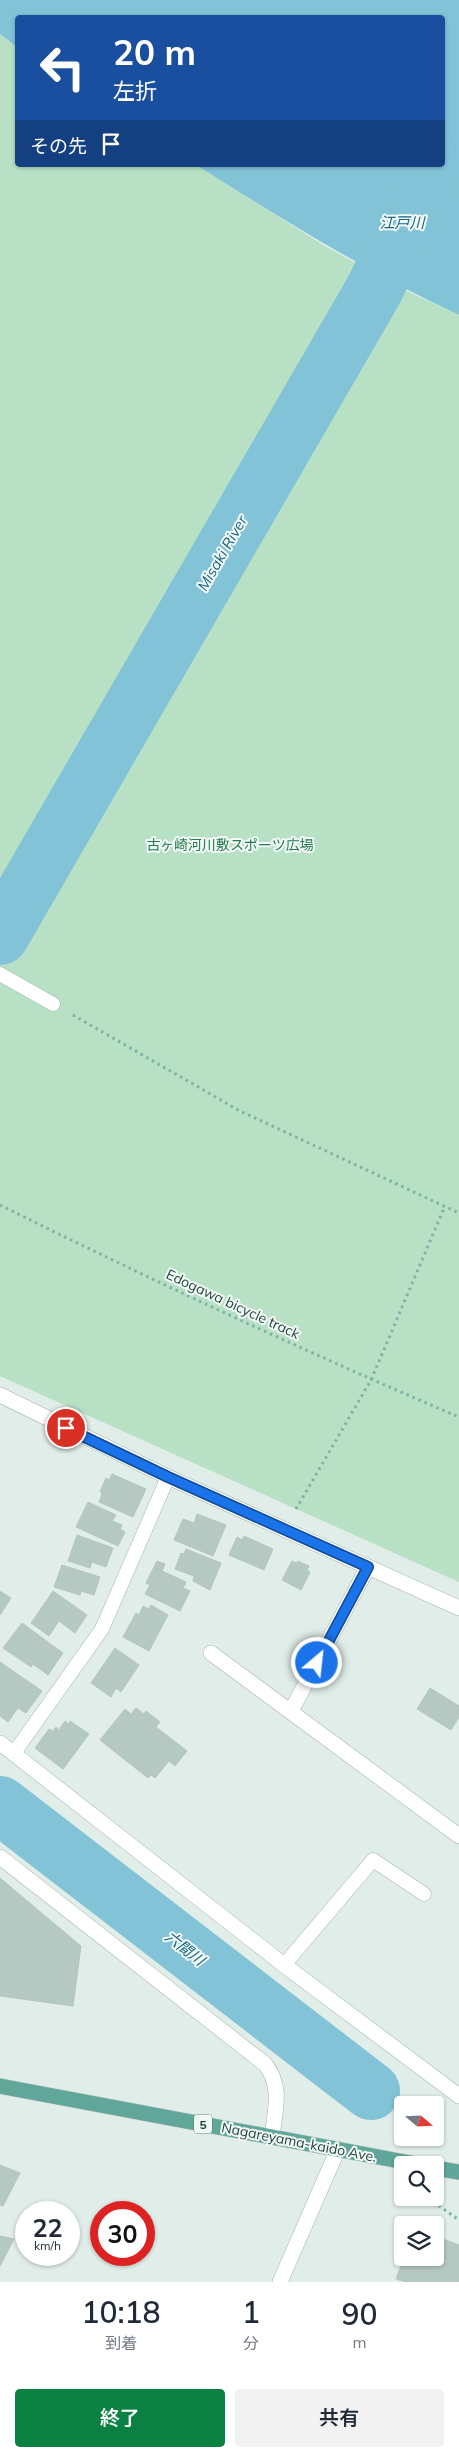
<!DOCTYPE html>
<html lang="ja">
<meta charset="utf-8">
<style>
:root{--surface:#fff;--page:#f2f2f3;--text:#1f2937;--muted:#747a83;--accent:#0b8043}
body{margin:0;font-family:Mulish,"Noto Sans JP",sans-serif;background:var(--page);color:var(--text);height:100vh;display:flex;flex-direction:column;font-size:19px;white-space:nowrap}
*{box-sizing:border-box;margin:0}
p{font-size:16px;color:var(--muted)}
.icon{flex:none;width:28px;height:28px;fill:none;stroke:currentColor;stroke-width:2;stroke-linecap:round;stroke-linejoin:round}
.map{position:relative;height:2282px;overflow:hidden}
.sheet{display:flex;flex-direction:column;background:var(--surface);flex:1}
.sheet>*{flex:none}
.banner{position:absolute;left:15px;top:15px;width:430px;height:152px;border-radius:5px;box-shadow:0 1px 4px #0004;background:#1a4fa0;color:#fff;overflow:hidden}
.needle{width:32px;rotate:109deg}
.fabs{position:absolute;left:394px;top:2096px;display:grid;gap:10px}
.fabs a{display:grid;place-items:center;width:50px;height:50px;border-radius:5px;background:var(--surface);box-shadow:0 1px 4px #0004;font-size:25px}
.speed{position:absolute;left:15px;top:2201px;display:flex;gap:10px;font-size:25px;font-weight:700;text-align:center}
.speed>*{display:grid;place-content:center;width:65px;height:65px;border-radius:50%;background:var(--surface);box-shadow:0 1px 4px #0004;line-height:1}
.speed small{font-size:12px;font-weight:400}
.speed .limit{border:8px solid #d22;background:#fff;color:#111}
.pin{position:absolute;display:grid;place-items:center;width:42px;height:42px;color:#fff;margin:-21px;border:2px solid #fff;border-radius:50%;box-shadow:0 1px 5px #0007}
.me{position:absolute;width:55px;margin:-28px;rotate:28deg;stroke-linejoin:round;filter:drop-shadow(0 0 4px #0008)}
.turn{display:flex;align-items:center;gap:18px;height:105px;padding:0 15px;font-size:22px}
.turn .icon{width:65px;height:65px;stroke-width:2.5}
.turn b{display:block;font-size:35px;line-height:42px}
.then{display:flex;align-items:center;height:48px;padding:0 15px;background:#0003;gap:10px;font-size:19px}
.eta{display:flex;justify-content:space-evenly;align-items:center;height:85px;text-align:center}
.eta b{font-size:30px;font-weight:600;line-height:35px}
.primary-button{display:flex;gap:10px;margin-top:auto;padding:10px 15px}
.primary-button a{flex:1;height:58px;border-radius:5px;background:var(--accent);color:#fff;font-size:20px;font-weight:600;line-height:58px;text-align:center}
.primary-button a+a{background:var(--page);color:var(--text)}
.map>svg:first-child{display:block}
.green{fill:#b7e0c5}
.water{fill:#83c3d7}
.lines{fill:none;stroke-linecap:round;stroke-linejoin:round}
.river{stroke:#83c3d7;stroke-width:58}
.building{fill:#b5c8c1;stroke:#b2c7c0}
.lane-casing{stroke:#a2b5b0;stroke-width:15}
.street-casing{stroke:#a2b5b0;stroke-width:16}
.secondary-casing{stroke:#9db9b2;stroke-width:16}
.primary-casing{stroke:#c0c9c8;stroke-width:16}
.path{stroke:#7db3a7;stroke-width:3;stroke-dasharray:2.5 4;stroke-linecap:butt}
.lane{stroke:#fff;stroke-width:14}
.street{stroke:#fff;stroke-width:15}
.secondary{stroke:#fff;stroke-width:15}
.primary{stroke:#60a79a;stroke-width:15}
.route-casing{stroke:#114b97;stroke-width:12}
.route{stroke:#1a73e8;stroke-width:9}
.labels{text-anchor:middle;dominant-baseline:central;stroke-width:4;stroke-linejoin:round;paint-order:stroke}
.shield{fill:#f1f9f6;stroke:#5e7772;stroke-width:1}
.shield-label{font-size:12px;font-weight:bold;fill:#1f3f39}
.park-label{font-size:14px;fill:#257a4d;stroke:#f1f9f6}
.street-label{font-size:14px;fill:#1f3f39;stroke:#f1f9f6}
.water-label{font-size:15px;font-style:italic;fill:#136580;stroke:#f1f9f6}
</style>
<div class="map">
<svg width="459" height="2282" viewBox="0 0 459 2282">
<rect width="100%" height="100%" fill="#e0ede8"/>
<!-- green -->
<path class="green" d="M 0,34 L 17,47 L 18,165 L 196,165 L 328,248 L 415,295 L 459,315 L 459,1582 L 0,1376 Z"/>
<!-- water -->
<path class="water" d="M 0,0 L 459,0 L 459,315 C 367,272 282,219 196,165 L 442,165 L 442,18 L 18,18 L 17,47 L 0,34 Z"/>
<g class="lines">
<!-- river -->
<g class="river">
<path d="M 0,936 L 374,290 L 435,165"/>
<path d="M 0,1805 L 371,2091"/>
</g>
</g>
<!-- building -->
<g class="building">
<path d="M 112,1474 L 146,1489 L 133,1517 L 99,1502 L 102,1494 L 100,1492 L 106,1478 L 109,1480 Z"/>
<path d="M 88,1502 L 116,1515 L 112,1521 L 122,1525 L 120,1529 L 125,1532 L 118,1546 L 76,1527 Z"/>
<path d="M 197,1514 L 226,1525 L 213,1556 L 174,1540 L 183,1519 L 194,1523 Z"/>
<path d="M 77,1535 L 113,1548 L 106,1567 L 92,1562 L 90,1568 L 68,1561 Z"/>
<path d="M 244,1536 L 273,1549 L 264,1570 L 229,1555 L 237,1537 L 242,1540 Z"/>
<path d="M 186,1549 L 221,1563 L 210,1590 L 193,1581 L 194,1576 L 175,1569 L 181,1553 L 184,1554 Z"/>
<path d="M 157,1561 L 165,1564 L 162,1571 L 186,1582 L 183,1588 L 190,1591 L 180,1611 L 145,1594 L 150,1585 L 146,1583 Z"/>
<path d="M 292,1561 L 296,1563 L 298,1561 L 309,1566 L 307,1570 L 310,1572 L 301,1590 L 282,1580 Z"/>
<path d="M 62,1565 L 100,1577 L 94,1595 L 81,1591 L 80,1595 L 54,1587 Z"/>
<path d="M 0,1591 L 11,1598 L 0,1615 Z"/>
<path d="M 53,1591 L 87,1615 L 75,1633 L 59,1621 L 49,1636 L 31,1623 Z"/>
<path d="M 151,1605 L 168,1615 L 149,1651 L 123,1637 L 136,1613 L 139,1615 L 143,1606 L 149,1609 Z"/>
<path d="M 22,1623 L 63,1653 L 48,1675 L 33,1664 L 31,1667 L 3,1648 Z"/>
<path d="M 115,1648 L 139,1665 L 121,1692 L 116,1688 L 111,1697 L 91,1683 Z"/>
<path d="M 0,1662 L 42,1691 L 26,1713 L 18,1708 L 8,1722 L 0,1716 Z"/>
<path d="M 430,1688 L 459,1706 L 459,1717 L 451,1730 L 417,1709 Z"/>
<path d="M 136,1708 L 144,1714 L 146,1711 L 160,1722 L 156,1727 L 187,1751 L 175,1766 L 169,1761 L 155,1778 L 151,1775 L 148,1778 L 100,1740 L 125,1709 L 131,1714 Z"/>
<path d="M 65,1721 L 69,1724 L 70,1721 L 89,1734 L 63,1769 L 35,1748 L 49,1729 L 53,1731 L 56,1727 L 59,1730 Z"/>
<path d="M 0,1878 L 81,1946 L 73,2006 L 0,1996 Z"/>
<path d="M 0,2165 L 20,2173 L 3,2206 L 0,2205 Z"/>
<path d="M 0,2236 L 14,2239 L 0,2266 Z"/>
<path d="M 435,2236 L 459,2245 L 459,2282 L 406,2282 L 396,2279 L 404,2258 L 435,2258 Z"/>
</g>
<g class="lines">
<defs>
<g id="lane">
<path d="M 0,974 L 53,1004"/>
<path d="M 14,1753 L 102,1629 L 168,1477"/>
<path d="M 284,1965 L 373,1860 L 424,1894"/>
</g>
<g id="street">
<path d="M 0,1395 L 168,1477 L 459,1608"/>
<path d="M 211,1653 L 459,1836"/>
<path d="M 291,1711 L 368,1567"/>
<path d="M 0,1743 L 284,1965 L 459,2096"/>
<path d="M 0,1857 L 265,2064 C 283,2087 275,2110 272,2137"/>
</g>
<path id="secondary" d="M 280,2282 L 338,2149"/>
<g id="primary">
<path d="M 0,2086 L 421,2165"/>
<path d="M 435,2168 L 459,2172"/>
</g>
</defs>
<!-- lane casing -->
<use href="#lane" class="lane-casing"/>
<!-- street casing -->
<use href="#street" class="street-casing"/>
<!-- secondary casing -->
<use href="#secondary" class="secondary-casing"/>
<!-- primary casing -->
<use href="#primary" class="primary-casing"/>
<!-- path -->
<g class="path">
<path d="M 73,1015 L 240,1111 L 459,1213"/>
<path d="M 0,1205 C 151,1280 304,1351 459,1417"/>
<path d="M 296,1509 L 371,1380 L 445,1206"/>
<path d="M 428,2198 L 459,2220"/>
</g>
<!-- lane -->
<use href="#lane" class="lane"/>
<!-- street -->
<use href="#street" class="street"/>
<!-- secondary -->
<use href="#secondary" class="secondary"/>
<!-- primary -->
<use href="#primary" class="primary"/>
</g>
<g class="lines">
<defs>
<path id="route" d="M 66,1428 L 168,1477 L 368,1567 L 317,1663"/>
</defs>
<!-- route casing -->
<use href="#route" class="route-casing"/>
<!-- route -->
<use href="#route" class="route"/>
</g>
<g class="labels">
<!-- shield labels -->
<rect class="shield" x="194" y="2114.5" width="18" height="19" rx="4"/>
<g class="shield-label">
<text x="203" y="2124">5</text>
</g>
<!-- park labels -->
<g class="park-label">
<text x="230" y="845">古ヶ崎河川敷スポーツ広場</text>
</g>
<!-- street labels -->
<g class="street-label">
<text transform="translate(233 1304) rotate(25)">Edogawa bicycle track</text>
<text transform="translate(299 2142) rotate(11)">Nagareyama-kaido Ave.</text>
</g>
<!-- water labels -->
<g class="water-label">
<text x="402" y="222">江戸川</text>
<text transform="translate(222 553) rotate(-60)">Misaki River</text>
<text transform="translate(185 1948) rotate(38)">六間川</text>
</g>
</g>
</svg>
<div class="fabs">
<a><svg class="needle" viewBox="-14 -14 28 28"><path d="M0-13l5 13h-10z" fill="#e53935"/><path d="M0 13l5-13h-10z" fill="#747a83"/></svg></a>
<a><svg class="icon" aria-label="search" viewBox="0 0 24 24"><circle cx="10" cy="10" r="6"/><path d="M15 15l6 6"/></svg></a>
<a><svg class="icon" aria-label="layers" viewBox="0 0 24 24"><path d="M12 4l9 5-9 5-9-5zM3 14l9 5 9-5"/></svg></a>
</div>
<div class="speed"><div>22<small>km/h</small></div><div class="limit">30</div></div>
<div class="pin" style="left:66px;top:1428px;background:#d93025"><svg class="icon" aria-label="arrive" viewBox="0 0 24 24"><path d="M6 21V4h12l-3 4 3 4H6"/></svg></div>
<svg class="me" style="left:317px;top:1663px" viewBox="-20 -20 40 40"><circle r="17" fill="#1a73e8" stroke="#fff" stroke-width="3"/><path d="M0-11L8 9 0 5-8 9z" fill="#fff"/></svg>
<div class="banner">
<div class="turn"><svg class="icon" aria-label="left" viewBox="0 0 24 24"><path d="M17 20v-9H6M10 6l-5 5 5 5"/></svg><div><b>20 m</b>左折</div></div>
<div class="then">その先<svg class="icon" aria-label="arrive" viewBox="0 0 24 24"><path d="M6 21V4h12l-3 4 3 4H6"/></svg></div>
</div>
</div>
<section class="sheet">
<div class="eta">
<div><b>10:18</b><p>到着</p></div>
<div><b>1</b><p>分</p></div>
<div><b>90</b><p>m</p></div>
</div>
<div class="primary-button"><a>終了</a><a>共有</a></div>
</section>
